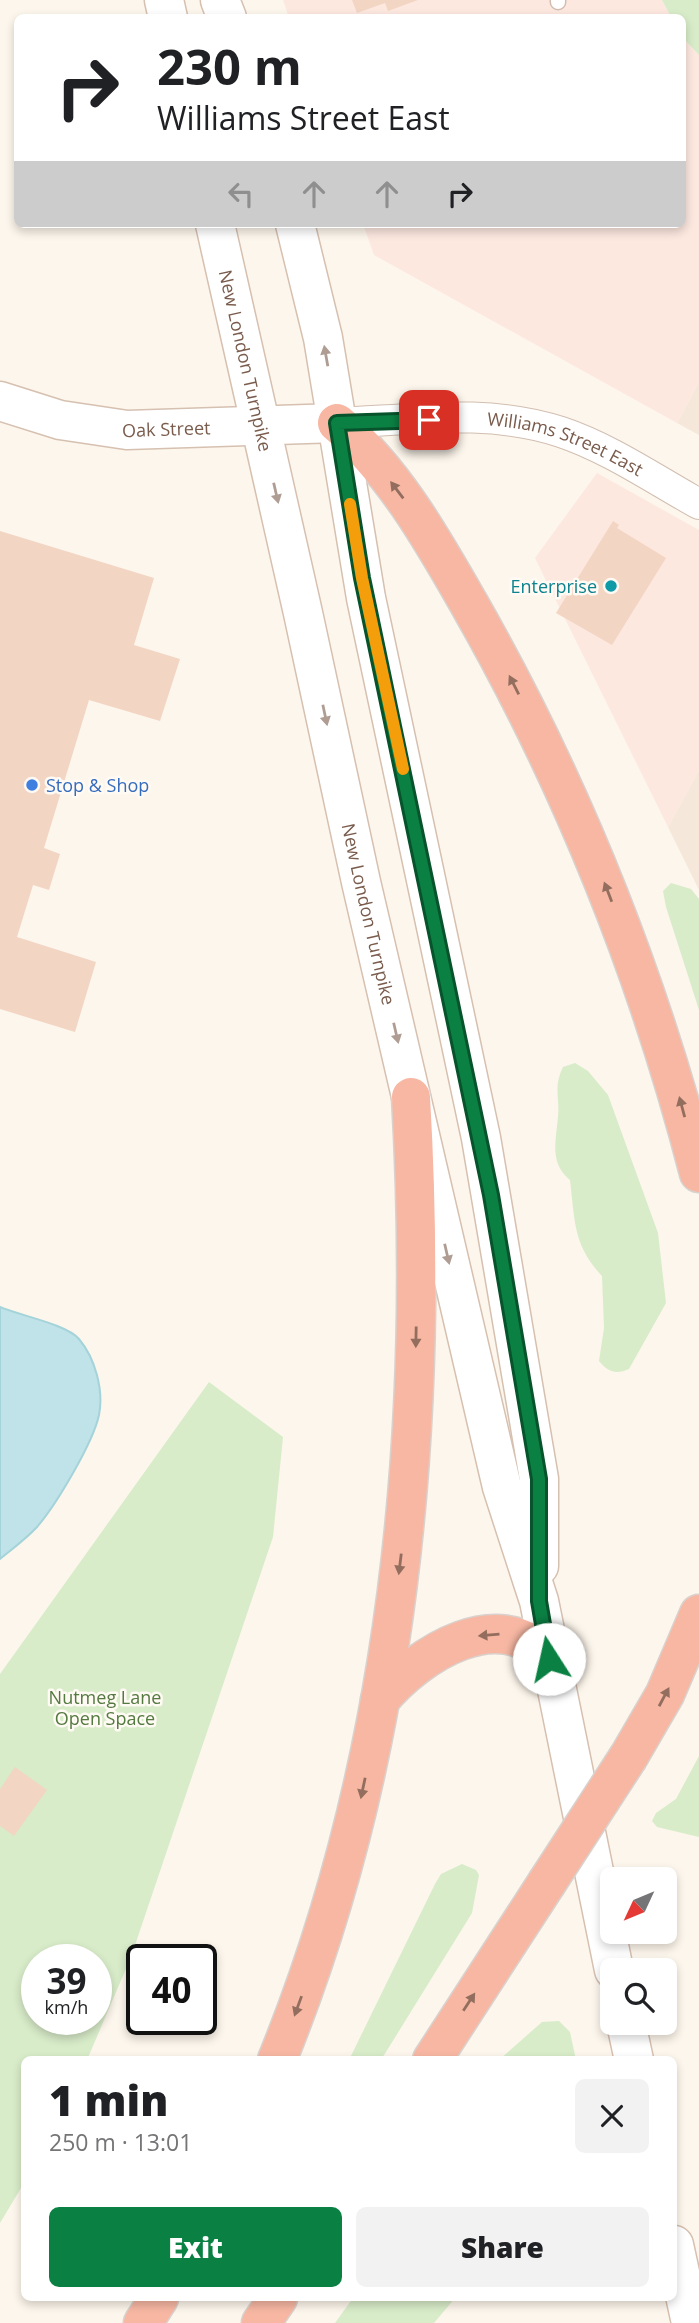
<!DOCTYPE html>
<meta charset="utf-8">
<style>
:root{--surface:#fff;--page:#f2f2f2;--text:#202124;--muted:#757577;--accent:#0b8043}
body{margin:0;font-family:"Open Sans",sans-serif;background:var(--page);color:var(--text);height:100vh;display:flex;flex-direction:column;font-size:26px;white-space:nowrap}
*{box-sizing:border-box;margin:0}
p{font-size:23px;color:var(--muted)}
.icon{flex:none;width:38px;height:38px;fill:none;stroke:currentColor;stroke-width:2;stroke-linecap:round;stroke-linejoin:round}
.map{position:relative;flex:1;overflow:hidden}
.side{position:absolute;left:21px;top:2056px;width:656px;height:245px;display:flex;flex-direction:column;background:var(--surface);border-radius:10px;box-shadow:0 4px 10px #0003}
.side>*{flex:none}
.banner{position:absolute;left:14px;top:14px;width:672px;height:214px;border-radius:10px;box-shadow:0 4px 10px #0003;background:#fff;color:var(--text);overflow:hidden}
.needle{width:46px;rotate:226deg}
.buttons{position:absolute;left:600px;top:1867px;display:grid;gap:14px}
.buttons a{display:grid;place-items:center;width:77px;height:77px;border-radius:10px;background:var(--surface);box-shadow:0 4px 10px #0003;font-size:35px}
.speed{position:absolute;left:21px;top:1944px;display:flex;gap:14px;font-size:35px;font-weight:700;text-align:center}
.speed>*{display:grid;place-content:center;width:91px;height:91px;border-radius:50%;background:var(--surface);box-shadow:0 4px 10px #0003;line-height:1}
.speed small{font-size:18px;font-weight:400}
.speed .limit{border:4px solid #111;border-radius:10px;background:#fff;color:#111}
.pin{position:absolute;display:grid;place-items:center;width:60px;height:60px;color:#fff;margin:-30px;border-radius:14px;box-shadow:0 4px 10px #0006}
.me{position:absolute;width:77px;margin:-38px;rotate:350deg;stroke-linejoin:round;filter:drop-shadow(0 0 5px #0008)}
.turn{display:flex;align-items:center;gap:24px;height:147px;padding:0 28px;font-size:32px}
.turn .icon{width:91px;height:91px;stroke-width:2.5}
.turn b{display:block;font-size:49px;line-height:60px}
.lanes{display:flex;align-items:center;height:66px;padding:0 28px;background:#0003;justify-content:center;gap:35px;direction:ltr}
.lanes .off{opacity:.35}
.round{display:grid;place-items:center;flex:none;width:74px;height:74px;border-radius:10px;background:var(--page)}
.summary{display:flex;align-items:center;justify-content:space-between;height:119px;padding:0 28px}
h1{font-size:42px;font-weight:800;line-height:52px}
.button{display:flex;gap:14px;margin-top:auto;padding:14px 28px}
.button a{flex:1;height:80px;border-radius:10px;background:var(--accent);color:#fff;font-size:28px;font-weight:800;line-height:80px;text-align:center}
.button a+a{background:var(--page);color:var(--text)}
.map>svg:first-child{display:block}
.residential{fill:#f5e8da}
.commercial{fill:#fde8e0}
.green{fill:#d8ecc9;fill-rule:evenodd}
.water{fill:#bfe3e8;stroke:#a5d3da;stroke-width:2}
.building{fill:#f3d5c3}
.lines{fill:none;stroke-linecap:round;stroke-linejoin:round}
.lane-casing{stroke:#d1beb0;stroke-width:17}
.street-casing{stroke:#d1beb0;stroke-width:32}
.secondary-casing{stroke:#d6c0b0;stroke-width:41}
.highway-casing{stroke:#dad1cd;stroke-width:41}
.lane{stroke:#fff;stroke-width:14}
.street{stroke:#fff;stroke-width:30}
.secondary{stroke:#fff;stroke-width:38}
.highway{stroke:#f7b7a3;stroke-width:38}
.highway-bridge-casing{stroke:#dad1cd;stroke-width:41;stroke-linecap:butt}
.highway-bridge{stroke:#f7b7a3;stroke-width:38}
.oneway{fill:#af9d94}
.oneway2{fill:#936e5e}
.route-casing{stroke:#07532c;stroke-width:18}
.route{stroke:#0b8043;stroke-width:12}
.slow{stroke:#f59e0b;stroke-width:12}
.culture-dot{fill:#0f9aa8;stroke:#fffaf3;stroke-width:2.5}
.shop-dot{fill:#3f7fe0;stroke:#fffaf3;stroke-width:2.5}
.labels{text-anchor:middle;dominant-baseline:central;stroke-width:5;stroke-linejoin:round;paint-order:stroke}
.street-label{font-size:18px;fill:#7a5c4d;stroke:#fffaf3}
.culture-label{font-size:18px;fill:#0d838f;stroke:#fffaf3;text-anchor:end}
.shop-label{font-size:18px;fill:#366cbe;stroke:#fffaf3;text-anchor:start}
.park-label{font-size:18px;fill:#537a41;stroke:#fffaf3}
</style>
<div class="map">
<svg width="699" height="2323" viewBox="0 0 699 2323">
<rect width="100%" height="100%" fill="#fdf6ec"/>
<!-- residential -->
<g class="residential">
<path d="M 699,382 L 699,435 L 677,423 Z"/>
<path d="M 699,770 L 699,890 L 668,827 Z"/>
</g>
<!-- commercial -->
<g class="commercial">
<path d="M 283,0 L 662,0 L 671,17 L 289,18 Z"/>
<path d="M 683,38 L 699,55 L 699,382 L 677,423 L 374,255 L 363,224 L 682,224 Z"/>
<path d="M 597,473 L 699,530 L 699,770 L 668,827 L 535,558 Z"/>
</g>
<!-- green -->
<g class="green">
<path d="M 662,0 L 699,0 L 699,55 L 683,38 L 682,18 L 671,17 Z"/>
<path d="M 671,883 L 691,889 L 699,899 L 699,1010 L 666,907 L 663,891 Z"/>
<path d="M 575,1063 L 588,1071 L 608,1095 L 658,1233 L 666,1303 L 629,1369 C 616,1375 608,1372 599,1361 L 604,1328 L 602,1276 C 573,1245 575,1221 570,1180 C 549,1163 556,1141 558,1117 C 560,1097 553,1088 563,1067 Z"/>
<path d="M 209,1382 L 283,1437 L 273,1537 L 131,1957 L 87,2060 L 24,2060 L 24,2183 L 0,2223 L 0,1674 ZM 37,1960 L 96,1960 L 96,2020 L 37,2020 Z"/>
<path d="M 699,1756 L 699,1837 L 657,1827 L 652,1821 L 656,1813 L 676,1799 Z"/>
<path d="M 462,1864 L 476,1870 L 479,1875 L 472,1913 L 381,2060 L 349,2060 L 435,1884 L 441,1874 Z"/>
<path d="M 559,2021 L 570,2032 L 576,2060 L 499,2060 L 542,2022 Z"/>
<path d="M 353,2298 L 455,2298 L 434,2323 L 335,2323 Z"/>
</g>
<!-- water -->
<path class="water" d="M 0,1307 C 21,1316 66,1324 79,1339 C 95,1358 104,1390 99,1415 C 93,1443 56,1505 37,1527 C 26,1539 12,1549 0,1559 Z"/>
<!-- building -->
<g class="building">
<path d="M 352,0 L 418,0 L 388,11 L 385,3 L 357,13 Z"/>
<path d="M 613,521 L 619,525 L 617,528 L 666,558 L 612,645 L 556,613 Z"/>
<path d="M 0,531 L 154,578 L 134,645 L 180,659 L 160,721 L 89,700 L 44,848 L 60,854 L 49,890 L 33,885 L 17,937 L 96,962 L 75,1032 L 0,1009 Z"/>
<path d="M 15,1767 L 47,1790 L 14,1836 L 0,1826 L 0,1789 Z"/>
</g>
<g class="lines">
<defs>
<path id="lane" d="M 558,0 L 558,2"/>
<g id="street">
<path id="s1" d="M 337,423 C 411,420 490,408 561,432 C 609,448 654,479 699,504"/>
</g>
<g id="secondary">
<path d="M 164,0 L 168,18"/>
<path d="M 220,0 L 227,18"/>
<path id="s2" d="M 215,224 L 303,613 L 361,882 L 502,1487 L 539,1601 L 614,1970"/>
<path d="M 295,224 L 323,338 L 366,598 L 481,1138 L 539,1479 L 539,1566"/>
<path id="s3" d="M 0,401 L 60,420 L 127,430 L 337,423"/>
<path d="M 626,2023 L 634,2060"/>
<path d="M 674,2245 L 691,2323"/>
</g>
<g id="highway">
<path d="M 337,423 C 393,470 432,539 468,602 C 571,782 647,972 699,1173"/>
<path d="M 380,1700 C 418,1654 500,1602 549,1659"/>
<path d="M 629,1756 L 665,1694 L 699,1614"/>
<path d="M 277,2060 C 401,1756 430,1423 411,1097"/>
<path d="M 432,2060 L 546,1884"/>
<path d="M 143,2323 L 159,2298"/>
<path d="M 261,2323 L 278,2298"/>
</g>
</defs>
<!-- lane casing -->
<use href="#lane" class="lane-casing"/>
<!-- street casing -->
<use href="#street" class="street-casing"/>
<!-- secondary casing -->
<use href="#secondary" class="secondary-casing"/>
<!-- highway casing -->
<use href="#highway" class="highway-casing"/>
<!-- lane -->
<use href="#lane" class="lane"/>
<!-- street -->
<use href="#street" class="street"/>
<!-- secondary -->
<use href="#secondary" class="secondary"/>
<!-- highway -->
<use href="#highway" class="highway"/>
<defs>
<path id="highway-bridge" d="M 546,1884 L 629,1756"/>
</defs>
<!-- highway-bridge casing -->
<use href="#highway-bridge" class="highway-bridge-casing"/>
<!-- highway-bridge -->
<use href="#highway-bridge" class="highway-bridge"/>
</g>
<!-- one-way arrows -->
<defs><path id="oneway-solid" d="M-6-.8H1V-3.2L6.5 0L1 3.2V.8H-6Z" transform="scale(1.75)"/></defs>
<g class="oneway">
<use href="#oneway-solid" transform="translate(326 356) rotate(-100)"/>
<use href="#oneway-solid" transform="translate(276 493) rotate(77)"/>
<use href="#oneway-solid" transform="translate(325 715) rotate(78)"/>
<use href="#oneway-solid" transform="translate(396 1033) rotate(77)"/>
<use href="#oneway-solid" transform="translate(447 1254) rotate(77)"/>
</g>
<g class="oneway2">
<use href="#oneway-solid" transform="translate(397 490) rotate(-127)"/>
<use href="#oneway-solid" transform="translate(514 685) rotate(-117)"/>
<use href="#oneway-solid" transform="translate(608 892) rotate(-111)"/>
<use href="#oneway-solid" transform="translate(682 1107) rotate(-105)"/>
<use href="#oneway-solid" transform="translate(416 1337) rotate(91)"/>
<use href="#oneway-solid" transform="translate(400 1564) rotate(97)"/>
<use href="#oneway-solid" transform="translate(489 1635) rotate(175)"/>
<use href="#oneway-solid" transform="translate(664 1697) rotate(-62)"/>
<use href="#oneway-solid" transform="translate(363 1788) rotate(102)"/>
<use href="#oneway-solid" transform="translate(469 2002) rotate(-57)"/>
<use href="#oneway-solid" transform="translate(298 2006) rotate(110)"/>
</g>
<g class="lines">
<defs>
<path id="route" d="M 429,420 L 337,423 L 362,578 L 491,1195 L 539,1479 L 539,1601 L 549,1659"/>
</defs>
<!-- route casing -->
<use href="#route" class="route-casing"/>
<!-- route -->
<use href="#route" class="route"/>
<!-- slow -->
<path class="slow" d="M 350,504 L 362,578 L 403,769"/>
</g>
<!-- markers -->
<circle class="culture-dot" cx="611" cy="586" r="7"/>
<circle class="shop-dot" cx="32" cy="785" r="7"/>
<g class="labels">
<!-- street labels -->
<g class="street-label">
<text stroke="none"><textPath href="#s2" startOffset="140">New London Turnpike</textPath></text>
<text stroke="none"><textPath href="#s3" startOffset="170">Oak Street</textPath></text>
<text stroke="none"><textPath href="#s1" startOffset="233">Williams Street East</textPath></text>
<text stroke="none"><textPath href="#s2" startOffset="707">New London Turnpike</textPath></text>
</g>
<!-- culture labels -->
<g class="culture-label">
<text x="597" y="586">Enterprise</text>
</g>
<!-- shop labels -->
<g class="shop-label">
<text x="46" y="785">Stop &amp; Shop</text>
</g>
<!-- park labels -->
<g class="park-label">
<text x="105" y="1697">Nutmeg Lane<tspan x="105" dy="21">Open Space</tspan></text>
</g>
</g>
</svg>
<div class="buttons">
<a><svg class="needle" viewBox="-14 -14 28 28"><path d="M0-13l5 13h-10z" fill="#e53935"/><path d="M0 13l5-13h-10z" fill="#757577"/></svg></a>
<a><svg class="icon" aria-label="search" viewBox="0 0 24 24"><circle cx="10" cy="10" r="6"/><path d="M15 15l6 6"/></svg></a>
</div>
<div class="speed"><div>39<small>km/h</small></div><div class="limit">40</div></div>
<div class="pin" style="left:429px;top:420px;background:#d93025"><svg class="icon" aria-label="arrive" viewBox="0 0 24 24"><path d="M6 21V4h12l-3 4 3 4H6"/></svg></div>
<svg class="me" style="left:549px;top:1659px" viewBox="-20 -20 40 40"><circle r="19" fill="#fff"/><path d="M0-13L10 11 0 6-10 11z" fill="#0b8043"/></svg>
<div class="banner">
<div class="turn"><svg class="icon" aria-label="right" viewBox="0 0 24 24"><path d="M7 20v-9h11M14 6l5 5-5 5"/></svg><div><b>230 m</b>Williams Street East</div></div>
<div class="lanes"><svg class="icon off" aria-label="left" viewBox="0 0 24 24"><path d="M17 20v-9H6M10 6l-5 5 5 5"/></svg><svg class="icon off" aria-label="ahead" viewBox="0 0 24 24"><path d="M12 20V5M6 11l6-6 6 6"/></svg><svg class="icon off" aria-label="ahead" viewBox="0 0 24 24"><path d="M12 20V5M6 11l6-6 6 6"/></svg><svg class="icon" aria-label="right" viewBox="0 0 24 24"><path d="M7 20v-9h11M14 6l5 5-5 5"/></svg></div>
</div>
<section class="side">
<div class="summary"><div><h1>1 min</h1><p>250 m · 13:01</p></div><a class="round"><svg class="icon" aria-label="close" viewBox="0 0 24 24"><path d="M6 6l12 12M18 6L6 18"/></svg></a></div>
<div class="button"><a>Exit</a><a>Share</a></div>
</section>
</div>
